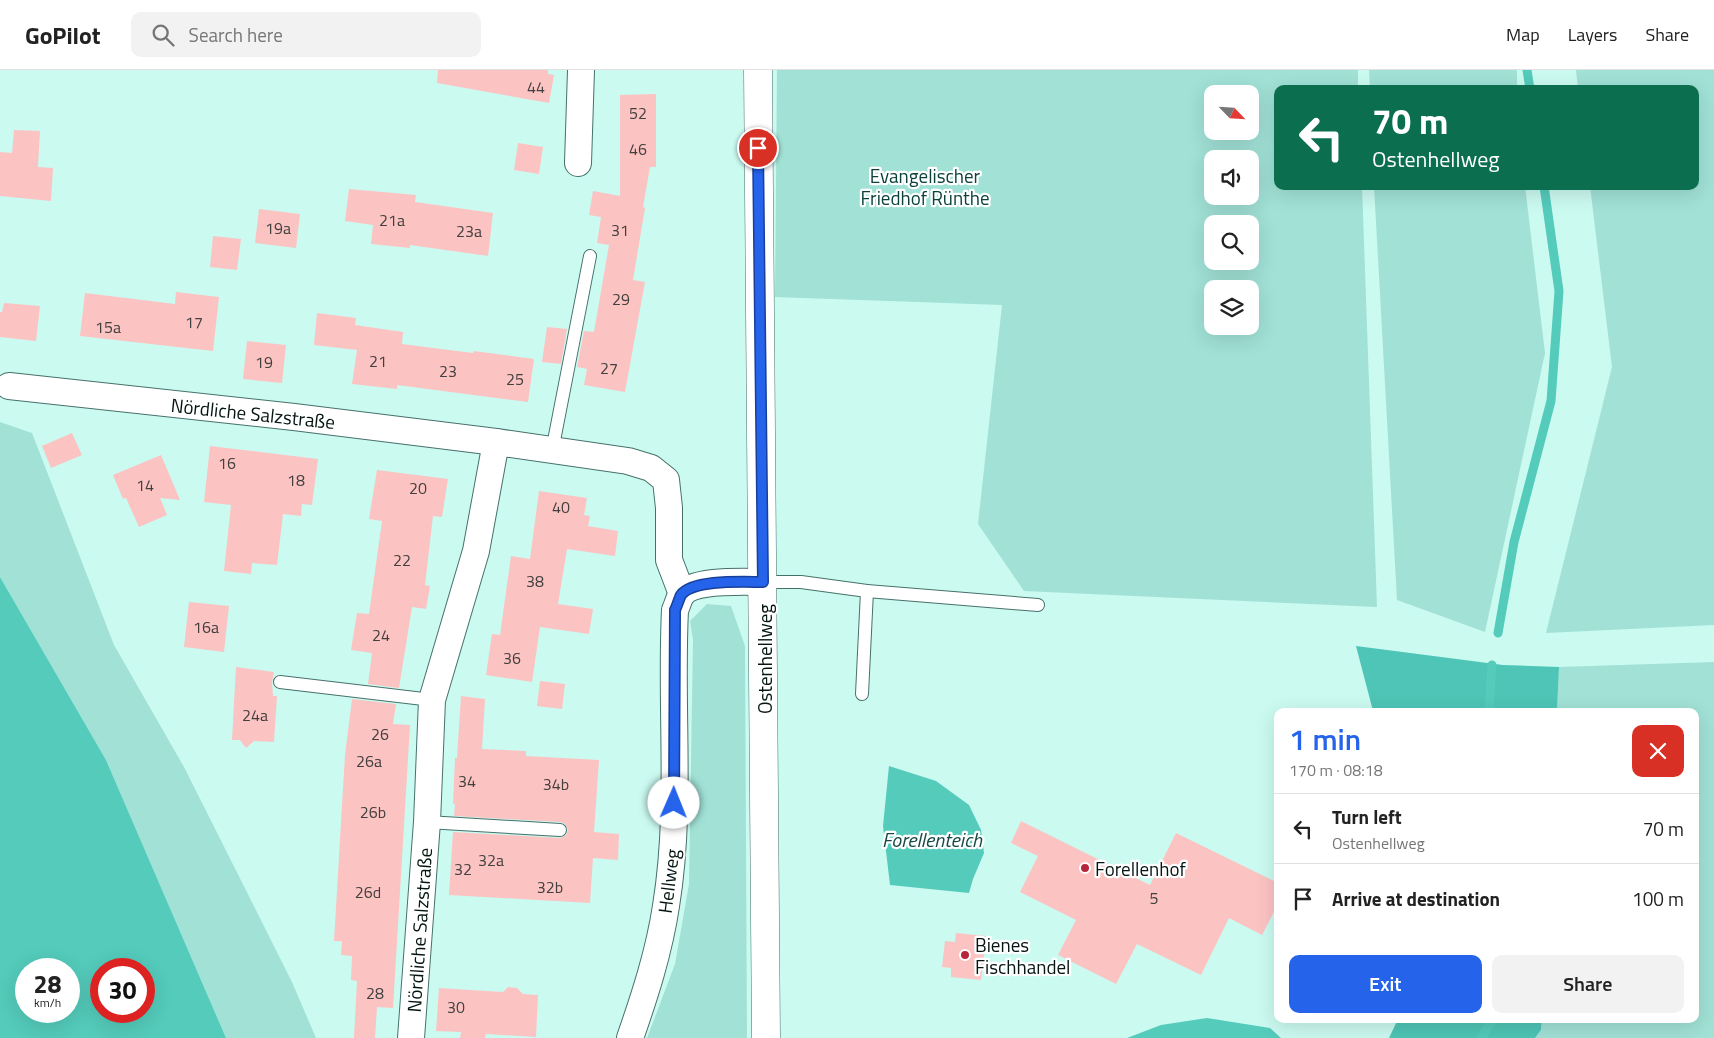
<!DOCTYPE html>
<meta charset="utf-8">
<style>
:root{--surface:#fff;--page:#f2f2f2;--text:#222;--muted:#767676;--line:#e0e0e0;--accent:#2563eb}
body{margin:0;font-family:"Titillium Web",sans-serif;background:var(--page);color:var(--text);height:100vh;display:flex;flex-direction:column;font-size:19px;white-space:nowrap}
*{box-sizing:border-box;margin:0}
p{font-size:16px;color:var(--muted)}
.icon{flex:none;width:28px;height:28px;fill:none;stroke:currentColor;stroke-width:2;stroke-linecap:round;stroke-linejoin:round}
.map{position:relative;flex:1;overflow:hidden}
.panel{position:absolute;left:1274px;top:638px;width:425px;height:315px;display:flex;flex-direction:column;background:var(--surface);border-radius:10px;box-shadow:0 5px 20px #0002}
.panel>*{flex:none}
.banner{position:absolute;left:1274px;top:15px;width:425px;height:105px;border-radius:10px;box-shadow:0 5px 20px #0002;background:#0b6e4f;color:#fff;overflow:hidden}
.needle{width:32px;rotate:115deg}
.fabs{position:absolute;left:1204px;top:15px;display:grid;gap:10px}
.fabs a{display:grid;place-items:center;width:55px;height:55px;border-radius:10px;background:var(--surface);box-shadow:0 5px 20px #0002;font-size:25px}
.speed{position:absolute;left:15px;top:888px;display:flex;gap:10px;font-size:25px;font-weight:700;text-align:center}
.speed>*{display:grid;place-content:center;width:65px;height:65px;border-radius:50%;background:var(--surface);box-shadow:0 5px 20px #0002;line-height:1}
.speed small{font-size:12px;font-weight:400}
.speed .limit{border:8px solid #d22;background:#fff;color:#111}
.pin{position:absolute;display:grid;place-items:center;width:42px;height:42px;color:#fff;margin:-21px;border:2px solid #fff;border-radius:50%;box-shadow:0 1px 5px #0007}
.me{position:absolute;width:55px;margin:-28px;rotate:1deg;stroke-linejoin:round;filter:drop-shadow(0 0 4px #0008)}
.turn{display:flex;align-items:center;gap:18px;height:105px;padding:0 15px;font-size:22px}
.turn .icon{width:65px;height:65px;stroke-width:2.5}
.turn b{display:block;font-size:35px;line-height:42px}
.round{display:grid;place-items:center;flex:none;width:52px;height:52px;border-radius:10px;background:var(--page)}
.headline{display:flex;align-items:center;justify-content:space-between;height:85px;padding:0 15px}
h1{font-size:30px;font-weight:600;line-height:38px;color:var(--accent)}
.primary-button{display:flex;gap:10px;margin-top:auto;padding:10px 15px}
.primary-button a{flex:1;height:58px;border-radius:10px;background:var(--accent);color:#fff;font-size:20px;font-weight:600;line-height:58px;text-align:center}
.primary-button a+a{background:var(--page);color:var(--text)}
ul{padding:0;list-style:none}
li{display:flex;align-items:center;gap:15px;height:70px;padding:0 15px;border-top:1px solid var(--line)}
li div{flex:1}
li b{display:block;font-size:19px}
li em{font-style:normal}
header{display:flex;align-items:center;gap:30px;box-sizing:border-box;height:70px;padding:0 25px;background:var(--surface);border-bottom:1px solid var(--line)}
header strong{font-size:24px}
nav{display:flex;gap:28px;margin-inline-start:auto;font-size:18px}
.search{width:350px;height:45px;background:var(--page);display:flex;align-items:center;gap:12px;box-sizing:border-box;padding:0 18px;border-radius:10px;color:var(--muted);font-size:19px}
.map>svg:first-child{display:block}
.green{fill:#a1e1d6;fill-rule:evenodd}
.forest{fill:#4ec5b6}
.water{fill:#54cbbb;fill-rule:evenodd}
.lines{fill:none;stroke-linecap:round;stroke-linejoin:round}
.stream{stroke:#54cbbb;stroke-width:9}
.building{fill:#fcc3c3}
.lane-casing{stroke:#46716a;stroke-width:14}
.street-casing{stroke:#46716a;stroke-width:28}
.secondary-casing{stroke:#46716a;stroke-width:29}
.lane{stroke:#fff;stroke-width:12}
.street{stroke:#fff;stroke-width:26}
.secondary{stroke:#fff;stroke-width:28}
.route-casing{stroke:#184099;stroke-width:12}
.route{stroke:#2563eb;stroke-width:9}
.poi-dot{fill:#b7253a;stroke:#fff;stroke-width:2}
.labels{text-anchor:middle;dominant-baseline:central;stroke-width:4.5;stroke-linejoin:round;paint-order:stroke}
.number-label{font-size:16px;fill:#42403e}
.park-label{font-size:19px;fill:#0c423c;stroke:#fff}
.street-label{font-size:19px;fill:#041512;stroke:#fff}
.poi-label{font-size:19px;fill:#041512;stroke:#fff;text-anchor:start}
.water-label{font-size:20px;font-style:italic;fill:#154942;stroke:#fff}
</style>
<header>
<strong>GoPilot</strong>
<div class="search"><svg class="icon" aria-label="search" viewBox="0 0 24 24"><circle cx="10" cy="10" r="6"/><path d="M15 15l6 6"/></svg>Search here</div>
<nav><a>Map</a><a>Layers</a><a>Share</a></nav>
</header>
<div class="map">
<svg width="1714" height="968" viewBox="0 0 1714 968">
<rect width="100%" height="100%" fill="#cbfaf1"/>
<!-- green -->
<g class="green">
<path d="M 777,0 L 1358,0 L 1358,19 L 1278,19 L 1278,116 L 1362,116 L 1377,537 L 1024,521 L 978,454 L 1002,235 L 775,227 ZM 1212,24 L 1250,24 L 1250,61 L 1212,61 ZM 1212,89 L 1250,89 L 1250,126 L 1212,126 ZM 1212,154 L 1250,154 L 1250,191 L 1212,191 ZM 1212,219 L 1250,219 L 1250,256 L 1212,256 Z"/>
<path d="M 1369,0 L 1517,0 L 1517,19 L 1370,19 Z"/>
<path d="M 1576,0 L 1714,0 L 1714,555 L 1546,563 L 1612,297 L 1590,116 L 1695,116 L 1695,19 L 1578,19 Z"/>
<path d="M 1374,116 L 1525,116 L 1545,283 L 1485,562 L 1397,530 Z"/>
<path d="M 0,352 L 32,363 L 114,575 L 184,697 L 292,912 L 316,968 L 226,968 L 106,690 L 0,507 Z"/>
<path d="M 707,534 L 731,536 L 745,576 L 747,968 L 647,968 L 675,894 L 689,814 L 693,570 L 690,551 Z"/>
<path d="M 1714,592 L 1714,968 L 1535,968 L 1541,960 L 1542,949 L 1695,949 L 1695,641 L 1557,641 L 1559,597 Z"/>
</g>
<!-- forest -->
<g class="forest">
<path d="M 1356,576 L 1503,595 L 1559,597 L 1557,641 L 1373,641 Z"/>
<path d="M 1398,949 L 1542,949 L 1541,960 L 1535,968 L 1389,968 Z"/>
</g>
<!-- water -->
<g class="water">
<path d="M 0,507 L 106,690 L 226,968 L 0,968 ZM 26,899 L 69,899 L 69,941 L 26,941 ZM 101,899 L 144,899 L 144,941 L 101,941 Z"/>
<path d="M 889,696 L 936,711 L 969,735 L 981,760 L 984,783 L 973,809 L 969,823 L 890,815 L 883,756 Z"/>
<path d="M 1207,948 L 1270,958 L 1281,968 L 1127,968 L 1161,955 Z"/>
</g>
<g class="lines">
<!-- stream -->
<g class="stream">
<path d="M 1527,0 L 1530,19"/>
<path d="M 1498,563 L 1514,472 L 1551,331 L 1559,221 L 1544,116"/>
<path d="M 1489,641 L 1492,595"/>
<path d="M 1481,968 L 1493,949"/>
</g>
</g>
<!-- building -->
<g class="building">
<path d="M 438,0 L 548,0 L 548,4 L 554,5 L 549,33 L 437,13 Z"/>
<path d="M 656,24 L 656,97 L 650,97 L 643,137 L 645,138 L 633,210 L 645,212 L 625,322 L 584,315 L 587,299 L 577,297 L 584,261 L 594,262 L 609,175 L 597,173 L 601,147 L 589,145 L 593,121 L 620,126 L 620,25 Z"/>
<path d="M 14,60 L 40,61 L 38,97 L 53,98 L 51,131 L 0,126 L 0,82 L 12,83 Z"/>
<path d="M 518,73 L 543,77 L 539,104 L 514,100 Z"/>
<path d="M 349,119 L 416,125 L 415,132 L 493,143 L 488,186 L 410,175 L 410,178 L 371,174 L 373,155 L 345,151 Z"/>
<path d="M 259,139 L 300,144 L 296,178 L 255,173 Z"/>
<path d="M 213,166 L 241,169 L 237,200 L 210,197 Z"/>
<path d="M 176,222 L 219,227 L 213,281 L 80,266 L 85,223 L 175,234 Z"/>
<path d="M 4,233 L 40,236 L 36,271 L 0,267 L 0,242 L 2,242 Z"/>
<path d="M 317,243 L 356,248 L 355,255 L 403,262 L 402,274 L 473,283 L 474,281 L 534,289 L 528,332 L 397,315 L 397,319 L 352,314 L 357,280 L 314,275 Z"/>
<path d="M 547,257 L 567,259 L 561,294 L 542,292 Z"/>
<path d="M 247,271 L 286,275 L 282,313 L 243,309 Z"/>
<path d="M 72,363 L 82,385 L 51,398 L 42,376 Z"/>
<path d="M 210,376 L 318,389 L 312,435 L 302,434 L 301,446 L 283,444 L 277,495 L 252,493 L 251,504 L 224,501 L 231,435 L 204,432 Z"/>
<path d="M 161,385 L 180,430 L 160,428 L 167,445 L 139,457 L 126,428 L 123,429 L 113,405 Z"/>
<path d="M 377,400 L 448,409 L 442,447 L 433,446 L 425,515 L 430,516 L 426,539 L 412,537 L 399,618 L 368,614 L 372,583 L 351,580 L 357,543 L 369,544 L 382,451 L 369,449 Z"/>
<path d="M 539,421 L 587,428 L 584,445 L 590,446 L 588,456 L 618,461 L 615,486 L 567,479 L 558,534 L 593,539 L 589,564 L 540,557 L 532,612 L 486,605 L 492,564 L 500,565 L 511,486 L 530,489 Z"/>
<path d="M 189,532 L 229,536 L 224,582 L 184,577 Z"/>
<path d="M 236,597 L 274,602 L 272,612 L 273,626 L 277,626 L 274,672 L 254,671 L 246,678 L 240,670 L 232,670 Z"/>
<path d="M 540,611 L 565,614 L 562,639 L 537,636 Z"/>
<path d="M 461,626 L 485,629 L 482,679 L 526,681 L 526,686 L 599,690 L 594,762 L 619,764 L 618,790 L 593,788 L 590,833 L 449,825 L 453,762 L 560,768 L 566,765 L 568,760 L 565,754 L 560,752 L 454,746 L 455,734 L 453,734 L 455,688 L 457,688 Z"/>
<path d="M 352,629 L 396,634 L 393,654 L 410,655 L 393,938 L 377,937 L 375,968 L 354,968 L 357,911 L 351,910 L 352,886 L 341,885 L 342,871 L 334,871 L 345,685 Z"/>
<path d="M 1021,751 L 1150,815 L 1176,763 L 1278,813 L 1278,834 L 1262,865 L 1229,848 L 1201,905 L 1137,874 L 1116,914 L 1058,885 L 1076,850 L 1020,822 L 1038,786 L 1011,773 Z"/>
<path d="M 956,863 L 986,866 L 981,910 L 951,907 L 951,898 L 942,897 L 945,871 L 955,872 Z"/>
<path d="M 508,917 L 517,918 L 523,924 L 538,925 L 536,967 L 486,964 L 485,968 L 460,968 L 461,962 L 436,961 L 439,918 L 503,922 Z"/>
</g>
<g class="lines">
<defs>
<g id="lane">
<path d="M 552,381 L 590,186"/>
<path d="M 763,512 L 801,512 L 867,521 L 1038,535"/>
<path d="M 280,612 L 432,630"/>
<path d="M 862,624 L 867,521"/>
<path d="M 427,752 L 560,760"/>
</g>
<g id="street">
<path d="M 578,93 L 581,0"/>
<path d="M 9,316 L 294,347 L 496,372 L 628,391 L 651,398 L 666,410 L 669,438 L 669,490 L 682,524"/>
<path d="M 411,968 L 427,752 L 432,630 L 476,481 L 496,372"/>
<path d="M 630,968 C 645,925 659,882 666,836 C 682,738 670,639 675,540 C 677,536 679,529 681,525 C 693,509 744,512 763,512"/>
</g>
<path id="secondary" d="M 758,0 L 766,968"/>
</defs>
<!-- lane casing -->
<use href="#lane" class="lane-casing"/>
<!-- street casing -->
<use href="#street" class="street-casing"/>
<!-- secondary casing -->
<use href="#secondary" class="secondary-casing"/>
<!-- lane -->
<use href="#lane" class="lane"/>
<!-- street -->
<use href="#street" class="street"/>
<!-- secondary -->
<use href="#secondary" class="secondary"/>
</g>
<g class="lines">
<defs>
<path id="route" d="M 674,733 L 675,540 C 677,536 679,529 681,525 C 693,509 744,512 763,512 L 758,78"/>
</defs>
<!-- route casing -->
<use href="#route" class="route-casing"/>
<!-- route -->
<use href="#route" class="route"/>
</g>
<!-- markers -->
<g class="poi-dot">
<circle cx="1085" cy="798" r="5"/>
<circle cx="965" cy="885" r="5"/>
</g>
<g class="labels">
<!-- number labels -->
<g class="number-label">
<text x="536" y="17">44</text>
<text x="638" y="43">52</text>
<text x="638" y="79">46</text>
<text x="392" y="150">21a</text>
<text x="278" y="158">19a</text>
<text x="620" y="160">31</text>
<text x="469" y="161">23a</text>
<text x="621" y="229">29</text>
<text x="194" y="252">17</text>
<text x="108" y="257">15a</text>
<text x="378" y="291">21</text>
<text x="264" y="292">19</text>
<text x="609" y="298">27</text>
<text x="448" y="301">23</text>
<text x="515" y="309">25</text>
<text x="227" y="393">16</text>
<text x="296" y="410">18</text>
<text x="145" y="415">14</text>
<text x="418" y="418">20</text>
<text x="561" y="437">40</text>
<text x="402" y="490">22</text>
<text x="535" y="511">38</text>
<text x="206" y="557">16a</text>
<text x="381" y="565">24</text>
<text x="512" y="588">36</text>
<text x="255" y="645">24a</text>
<text x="380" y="664">26</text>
<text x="369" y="691">26a</text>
<text x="467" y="711">34</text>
<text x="556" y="714">34b</text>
<text x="373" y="742">26b</text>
<text x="491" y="790">32a</text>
<text x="463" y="799">32</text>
<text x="550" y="817">32b</text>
<text x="368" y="822">26d</text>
<text x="1154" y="828">5</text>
<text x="375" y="923">28</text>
<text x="456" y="937">30</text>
</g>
<!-- park labels -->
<g class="park-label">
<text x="925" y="105">Evangelischer<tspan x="925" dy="22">Friedhof Rünthe</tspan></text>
</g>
<!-- street labels -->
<g class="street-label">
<text transform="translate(253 343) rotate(6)">Nördliche Salzstraße</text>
<text transform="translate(764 589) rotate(-90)">Ostenhellweg</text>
<text transform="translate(668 811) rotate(-83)">Hellweg</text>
<text transform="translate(419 860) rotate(-86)">Nördliche Salzstraße</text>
</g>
<!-- poi labels -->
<g class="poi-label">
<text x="1095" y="798">Forellenhof</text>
<text x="975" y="874">Bienes<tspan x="975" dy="22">Fischhandel</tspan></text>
</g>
<!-- water labels -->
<g class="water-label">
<text x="932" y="769">Forellenteich</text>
</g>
</g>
</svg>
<div class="fabs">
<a><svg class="needle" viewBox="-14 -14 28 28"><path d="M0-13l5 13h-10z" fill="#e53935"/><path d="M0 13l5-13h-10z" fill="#767676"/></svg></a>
<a><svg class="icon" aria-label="sound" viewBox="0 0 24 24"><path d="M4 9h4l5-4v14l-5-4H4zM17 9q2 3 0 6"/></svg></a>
<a><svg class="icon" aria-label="search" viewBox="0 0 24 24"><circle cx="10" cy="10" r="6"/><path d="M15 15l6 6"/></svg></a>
<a><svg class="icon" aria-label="layers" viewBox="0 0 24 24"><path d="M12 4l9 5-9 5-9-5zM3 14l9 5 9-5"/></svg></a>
</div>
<div class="speed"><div>28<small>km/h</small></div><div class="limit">30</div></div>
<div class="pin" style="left:758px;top:78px;background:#d93025"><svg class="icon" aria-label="arrive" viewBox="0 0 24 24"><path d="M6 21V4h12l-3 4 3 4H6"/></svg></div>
<svg class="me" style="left:674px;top:733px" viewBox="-20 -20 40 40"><circle r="19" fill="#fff"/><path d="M0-13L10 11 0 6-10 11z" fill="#2563eb"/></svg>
<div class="banner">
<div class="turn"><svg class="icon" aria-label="left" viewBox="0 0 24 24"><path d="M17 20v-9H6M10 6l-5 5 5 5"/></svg><div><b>70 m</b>Ostenhellweg</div></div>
</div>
<section class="panel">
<div class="headline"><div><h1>1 min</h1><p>170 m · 08:18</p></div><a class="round" style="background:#d93025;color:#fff"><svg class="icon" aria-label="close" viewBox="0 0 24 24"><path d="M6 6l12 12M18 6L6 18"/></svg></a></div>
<ul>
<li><svg class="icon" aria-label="left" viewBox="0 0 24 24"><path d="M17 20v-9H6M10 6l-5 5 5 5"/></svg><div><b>Turn left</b><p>Ostenhellweg</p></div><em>70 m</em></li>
<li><svg class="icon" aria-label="arrive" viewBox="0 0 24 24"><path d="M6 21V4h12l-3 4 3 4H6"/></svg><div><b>Arrive at destination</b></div><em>100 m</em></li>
</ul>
<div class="primary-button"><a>Exit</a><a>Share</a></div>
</section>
</div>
